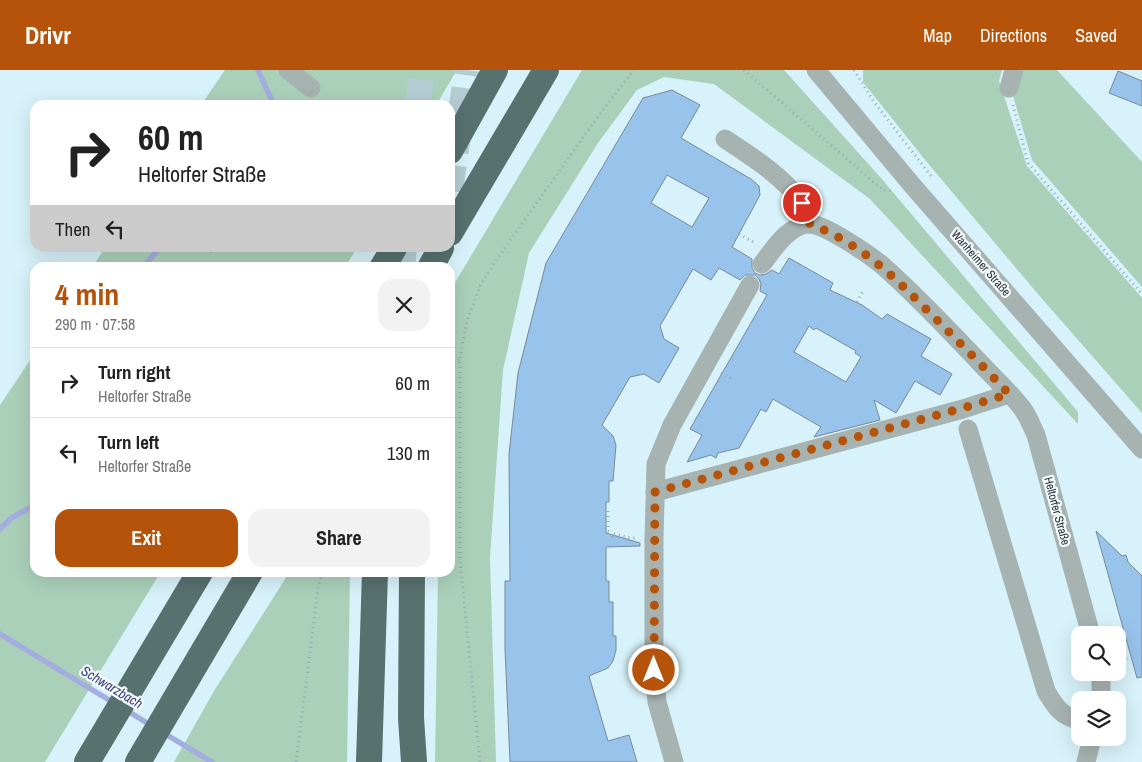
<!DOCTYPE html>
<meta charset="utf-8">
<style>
:root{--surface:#fff;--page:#f2f2f2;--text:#222;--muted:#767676;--line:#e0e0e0;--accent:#b45309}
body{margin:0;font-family:"Archivo Narrow",sans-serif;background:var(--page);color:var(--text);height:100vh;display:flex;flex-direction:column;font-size:19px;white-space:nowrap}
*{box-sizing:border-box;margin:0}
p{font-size:16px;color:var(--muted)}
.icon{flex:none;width:28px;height:28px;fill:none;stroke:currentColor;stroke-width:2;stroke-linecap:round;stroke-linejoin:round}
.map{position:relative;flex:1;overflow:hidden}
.panel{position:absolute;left:30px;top:192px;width:425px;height:315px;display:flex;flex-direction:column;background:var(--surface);border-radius:15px;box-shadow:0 5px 20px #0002}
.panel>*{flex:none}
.top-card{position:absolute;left:30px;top:30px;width:425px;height:152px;border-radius:15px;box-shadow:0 5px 20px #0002;background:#fff;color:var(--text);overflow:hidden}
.buttons{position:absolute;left:1071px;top:556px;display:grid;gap:10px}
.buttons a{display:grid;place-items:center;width:55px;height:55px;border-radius:10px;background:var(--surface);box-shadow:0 5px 20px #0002;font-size:25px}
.pin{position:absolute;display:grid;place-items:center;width:42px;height:42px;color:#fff;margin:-21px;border:2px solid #fff;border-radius:50%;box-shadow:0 1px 5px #0007}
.me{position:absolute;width:55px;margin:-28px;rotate:0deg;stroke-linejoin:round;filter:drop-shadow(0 0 4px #0008)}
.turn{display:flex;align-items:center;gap:18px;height:105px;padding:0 25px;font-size:22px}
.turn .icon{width:65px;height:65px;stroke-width:2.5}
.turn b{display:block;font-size:35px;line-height:42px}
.then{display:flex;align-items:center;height:48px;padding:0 25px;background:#0003;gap:10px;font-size:19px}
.round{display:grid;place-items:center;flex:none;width:52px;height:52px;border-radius:15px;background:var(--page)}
.overview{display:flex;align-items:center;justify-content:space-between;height:85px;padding:0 25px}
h1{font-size:30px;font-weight:700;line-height:38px;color:var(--accent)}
.primary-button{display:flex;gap:10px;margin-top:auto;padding:10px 25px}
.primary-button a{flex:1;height:58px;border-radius:15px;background:var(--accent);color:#fff;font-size:20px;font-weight:700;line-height:58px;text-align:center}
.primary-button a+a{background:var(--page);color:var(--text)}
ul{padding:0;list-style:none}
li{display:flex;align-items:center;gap:15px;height:70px;padding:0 25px;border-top:1px solid var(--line)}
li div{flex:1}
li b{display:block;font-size:19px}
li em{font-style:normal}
header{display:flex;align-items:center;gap:30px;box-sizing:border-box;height:70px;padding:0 25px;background:var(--accent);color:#fff}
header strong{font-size:24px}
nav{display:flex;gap:28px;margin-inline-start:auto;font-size:18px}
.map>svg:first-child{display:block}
.green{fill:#abd0b9}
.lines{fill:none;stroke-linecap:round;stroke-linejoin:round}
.stream{stroke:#a3addf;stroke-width:5.5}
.building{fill:#98c3eb;stroke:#788998;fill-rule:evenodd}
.highway-tunnel{stroke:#b4ccd3;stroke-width:26;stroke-dasharray:26 13;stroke-linecap:butt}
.path{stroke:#94a8af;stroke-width:3;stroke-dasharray:1 4;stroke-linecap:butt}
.minor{stroke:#a7b3b1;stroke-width:19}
.highway{stroke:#57716e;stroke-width:26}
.route{stroke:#b45309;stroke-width:9;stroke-dasharray:0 16.2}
.labels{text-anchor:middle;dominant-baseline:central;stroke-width:4.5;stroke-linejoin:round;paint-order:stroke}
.street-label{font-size:12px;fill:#273235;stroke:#f6fbfd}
.water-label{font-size:14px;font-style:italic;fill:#3b4280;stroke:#f6fbfd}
</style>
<header>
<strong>Drivr</strong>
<nav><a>Map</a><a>Directions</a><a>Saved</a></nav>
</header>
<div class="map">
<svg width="1142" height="692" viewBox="0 0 1142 692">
<rect width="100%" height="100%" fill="#d7f2fa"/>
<!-- green -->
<g class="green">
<path d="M 225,0 L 457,0 L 436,35 L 201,35 Z"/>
<path d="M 582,0 L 784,0 L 881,108 L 1078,342 L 1078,354 L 870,129 L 714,14 L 664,7 L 637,20 L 598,73 L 529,183 L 503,300 L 490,487 L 496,692 L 435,692 L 438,503 L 450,502 L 450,221 Z"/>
<path d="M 863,0 L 1002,0 L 999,11 L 1027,96 L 1142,228 L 1142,343 L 1037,223 L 926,91 L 863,12 Z"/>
<path d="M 1018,0 L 1057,0 L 1142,92 L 1142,217 L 1032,90 L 1011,19 Z"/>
<path d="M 105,178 L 357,178 L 345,197 L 92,197 Z"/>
<path d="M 35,283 L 35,502 L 160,503 L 45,692 L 0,692 L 0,335 Z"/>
<path d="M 289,503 L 350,503 L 347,692 L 174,692 L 214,621 Z"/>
</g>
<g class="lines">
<!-- stream -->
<g class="stream">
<path d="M 258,0 L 274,35"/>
<path d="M 143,198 L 159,178"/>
<path d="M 0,459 L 11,448 L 35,435"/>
<path d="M 0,564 L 114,633"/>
<path d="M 126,640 L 152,656"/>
<path d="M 162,662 L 212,692"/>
</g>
</g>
<!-- building -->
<g class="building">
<path d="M 1118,1 L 1142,11 L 1142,36 L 1109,23 Z"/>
<path d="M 672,20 L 700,35 L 681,68 L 751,109 L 759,116 L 760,125 L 732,177 L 752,189 L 752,198 L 755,203 L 760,205 L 766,204 L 772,200 L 779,204 L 789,188 L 833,213 L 830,220 L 862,235 L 882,249 L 887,244 L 931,269 L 921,286 L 952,304 L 940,325 L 915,311 L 896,343 L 874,330 L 880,350 L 814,367 L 821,357 L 773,329 L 766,342 L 761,339 L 739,378 L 718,383 L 716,388 L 711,385 L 687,392 L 702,365 L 690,359 L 767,225 L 760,221 L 761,214 L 759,209 L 755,205 L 745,205 L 740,210 L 719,198 L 711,210 L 693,199 L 660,256 L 664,269 L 679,278 L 659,313 L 644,304 L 630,307 L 602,355 L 613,366 L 616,375 L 613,411 L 609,411 L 609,432 L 606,432 L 606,463 L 640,473 L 640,476 L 606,477 L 606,511 L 609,511 L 609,532 L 613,532 L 613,566 L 616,566 L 616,580 L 613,591 L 608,598 L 589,606 L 608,671 L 629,665 L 637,692 L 510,692 L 505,579 L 505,511 L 510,511 L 509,384 L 518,303 L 546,193 L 643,28 ZM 667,105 L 709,128 L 692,157 L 651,133 ZM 809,256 L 814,260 L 816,258 L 830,266 L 856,281 L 855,283 L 861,287 L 846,312 L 794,282 Z"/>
<path d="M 1096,461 L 1122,486 L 1126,485 L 1128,492 L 1142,506 L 1142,607 L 1137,608 Z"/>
</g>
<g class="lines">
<!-- highway-tunnel -->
<g class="highway-tunnel">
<path d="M 418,35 L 422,0"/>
<path d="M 450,121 L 467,0"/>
<path d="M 402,198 L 404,178"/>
</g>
<!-- path -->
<g class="path">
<path d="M 744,0 L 883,120 L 894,121"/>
<path d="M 854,0 L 874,32 L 932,107"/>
<path d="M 1013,35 L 1028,93 L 1142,224"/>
<path d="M 739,164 L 755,173"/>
<path d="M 210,182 L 222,178"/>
<path d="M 857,232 L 864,219"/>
<path d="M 450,296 L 460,289"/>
<path d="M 721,303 L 734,310"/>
<path d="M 608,441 L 608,461 L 612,464"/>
<path d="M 613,467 L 612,464 C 620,464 626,468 635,468"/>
<path d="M 1118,592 L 1128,589"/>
<path d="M 296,692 L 318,519 L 322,502"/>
<path d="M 480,692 L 460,490 L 460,288 L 467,250 L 481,214 L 495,192 L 599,45 L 634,0"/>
</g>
<!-- minor -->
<g class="minor">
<path d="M 288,0 L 311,18"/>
<path d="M 816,0 L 912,115 L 1142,379"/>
<path d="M 1009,18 L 1014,0"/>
<path d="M 725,69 C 751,86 784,107 801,132 C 806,138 808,147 810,154"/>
<path d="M 762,194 C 773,180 790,153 810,154 C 826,155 870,185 883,196 C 918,227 951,262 983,296 C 996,310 1013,325 1024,341 C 1029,348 1032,357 1036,365 L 1091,565"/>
<path d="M 968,359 L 1046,621 C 1055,636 1062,648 1080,650"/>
<path d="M 655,422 L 963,339 L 1009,324"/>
<path d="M 1101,602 L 1101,630"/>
<path d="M 674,692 L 657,632 L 654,600 L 654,469 L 656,394 L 672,355 L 750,215"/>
<path d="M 1086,692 L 1092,668"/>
</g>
<!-- highway -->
<g class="highway">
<path d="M 450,81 L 495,0"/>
<path d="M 450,163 L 546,0"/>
<path d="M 382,198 L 394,178"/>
<path d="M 430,198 L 441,178"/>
<path d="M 412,502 L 411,648 L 414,692"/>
<path d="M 87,692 L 200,502"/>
<path d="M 138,692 L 250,502"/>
<path d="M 369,692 L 375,502"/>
</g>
</g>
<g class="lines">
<!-- route -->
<path class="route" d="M 654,600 L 655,422 L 963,338 L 1009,324 C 982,295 954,267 926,239 C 890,203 859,173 810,154 L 802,133"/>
</g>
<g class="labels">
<!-- street labels -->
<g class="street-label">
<text transform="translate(981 193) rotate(49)">Wanheimer Straße</text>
<text transform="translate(1057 441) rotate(75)">Heltorfer Straße</text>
</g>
<!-- water labels -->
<g class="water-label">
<text transform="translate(112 617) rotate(31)">Schwarzbach</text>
</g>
</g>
</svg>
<div class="buttons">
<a><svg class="icon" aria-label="search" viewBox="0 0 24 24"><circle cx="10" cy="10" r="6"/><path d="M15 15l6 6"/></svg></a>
<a><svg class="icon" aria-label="layers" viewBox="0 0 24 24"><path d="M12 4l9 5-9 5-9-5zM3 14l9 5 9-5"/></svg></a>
</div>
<div class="pin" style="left:802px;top:133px;background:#d93025"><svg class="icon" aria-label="arrive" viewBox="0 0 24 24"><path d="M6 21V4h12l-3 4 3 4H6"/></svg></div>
<svg class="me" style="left:654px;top:600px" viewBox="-20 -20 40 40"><circle r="17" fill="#b45309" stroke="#fff" stroke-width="3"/><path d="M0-11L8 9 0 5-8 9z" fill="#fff"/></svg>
<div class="top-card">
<div class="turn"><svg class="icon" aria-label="right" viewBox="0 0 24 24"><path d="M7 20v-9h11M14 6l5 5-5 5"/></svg><div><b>60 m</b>Heltorfer Straße</div></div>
<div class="then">Then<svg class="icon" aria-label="left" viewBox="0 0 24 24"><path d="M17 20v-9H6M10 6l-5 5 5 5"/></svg></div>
</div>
<section class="panel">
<div class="overview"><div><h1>4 min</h1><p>290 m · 07:58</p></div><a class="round"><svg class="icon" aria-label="close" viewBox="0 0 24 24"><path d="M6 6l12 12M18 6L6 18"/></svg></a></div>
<ul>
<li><svg class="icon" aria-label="right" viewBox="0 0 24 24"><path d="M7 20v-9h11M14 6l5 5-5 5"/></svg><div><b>Turn right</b><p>Heltorfer Straße</p></div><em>60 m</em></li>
<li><svg class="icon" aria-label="left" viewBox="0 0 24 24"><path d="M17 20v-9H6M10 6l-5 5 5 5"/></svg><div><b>Turn left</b><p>Heltorfer Straße</p></div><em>130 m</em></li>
</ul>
<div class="primary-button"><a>Exit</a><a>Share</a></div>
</section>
</div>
